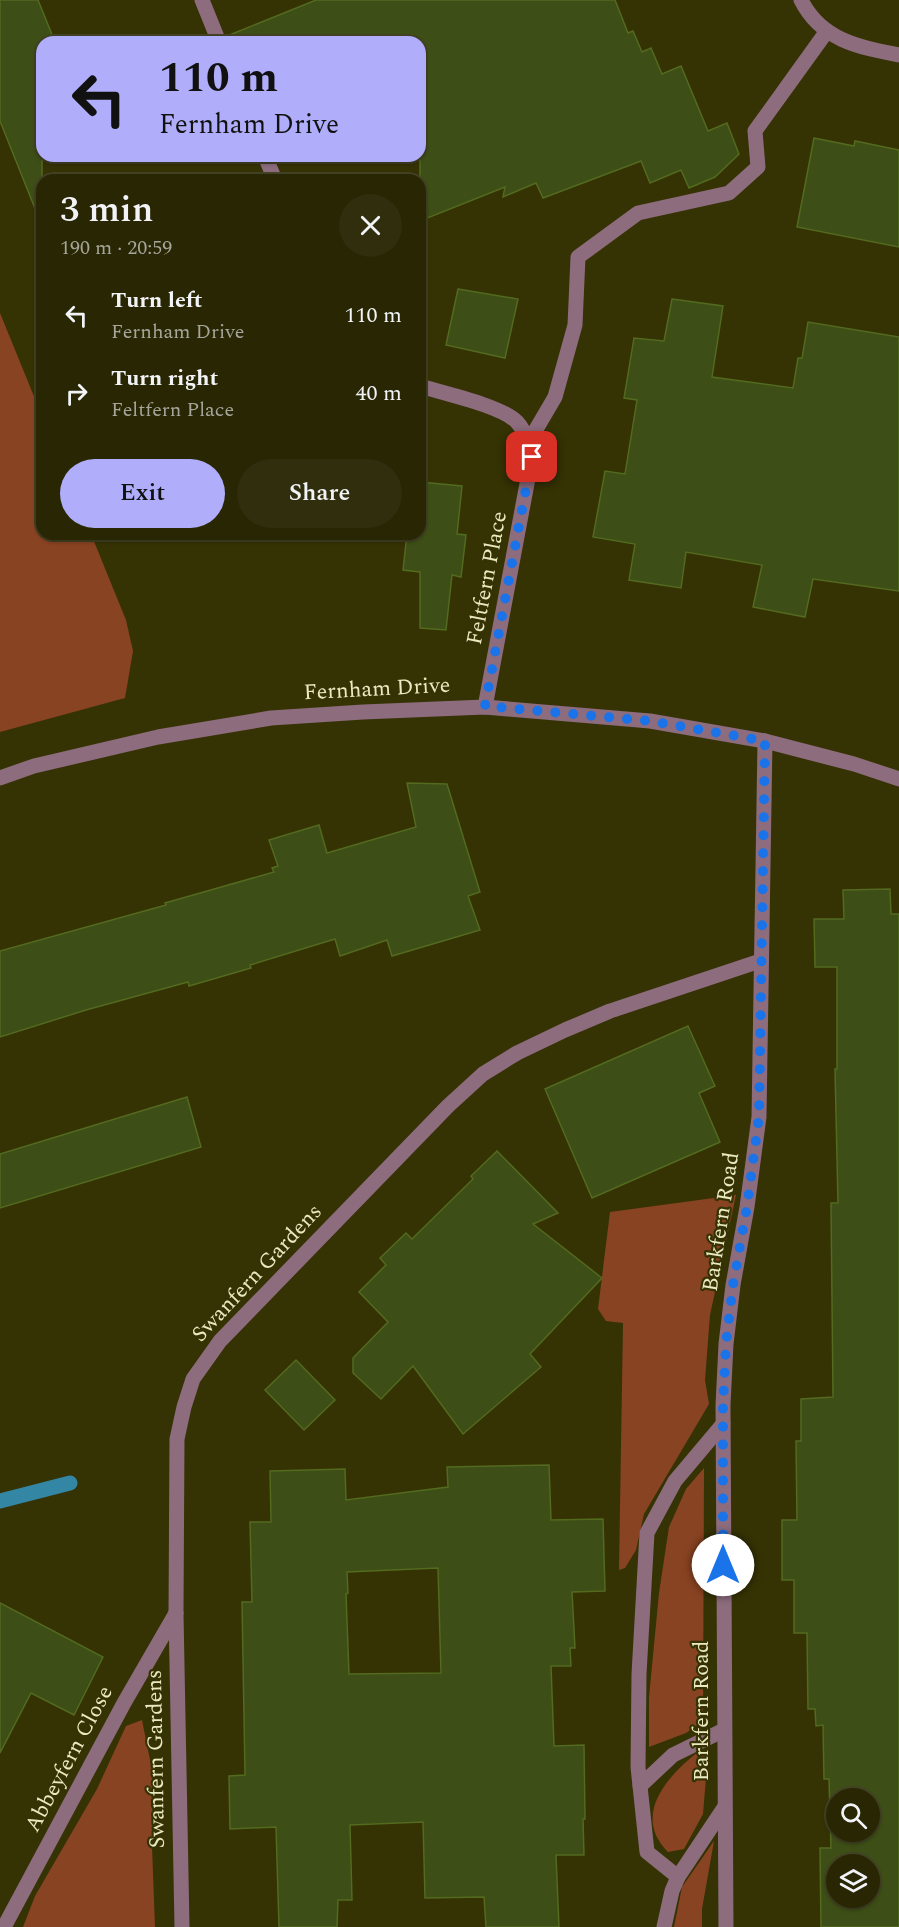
<!DOCTYPE html>
<meta charset="utf-8">
<style>
:root{--surface:#282603;--page:#302e0d;--text:#f1f3f6;--muted:#a5a59a;--line:#444325;--accent:#b0aefa}
body{margin:0;font-family:Spectral,serif;background:var(--page);color:var(--text);height:100vh;display:flex;flex-direction:column;font-size:22px;white-space:nowrap}
*{box-sizing:border-box;margin:0}
p{font-size:20px;color:var(--muted)}
.icon{flex:none;width:33px;height:33px;fill:none;stroke:currentColor;stroke-width:2;stroke-linecap:round;stroke-linejoin:round}
.map{position:relative;flex:1;overflow:hidden}
.sheet{position:absolute;left:36px;top:174px;width:390px;height:366px;display:flex;flex-direction:column;background:var(--surface);border-radius:18px;box-shadow:0 2px 4px #0004,0 0 0 2px var(--line)}
.sheet>*{flex:none}
.banner{position:absolute;left:36px;top:36px;width:390px;height:126px;border-radius:18px;box-shadow:0 2px 4px #0004,0 0 0 2px var(--line);background:#b0aefa;color:#111;overflow:hidden}
.fabs{position:absolute;left:826px;top:1788px;display:grid;gap:12px}
.fabs a{display:grid;place-items:center;width:54px;height:54px;border-radius:50%;background:var(--surface);box-shadow:0 2px 4px #0004,0 0 0 2px var(--line);font-size:30px}
.pin{position:absolute;display:grid;place-items:center;width:51px;height:51px;color:#fff;margin:-26px;border-radius:12px;box-shadow:0 3px 9px #0006}
.me{position:absolute;width:66px;margin:-33px;rotate:0deg;stroke-linejoin:round;filter:drop-shadow(0 0 4px #0008)}
.turn{display:flex;align-items:center;gap:21px;height:126px;padding:0 24px;font-size:27px}
.turn .icon{width:78px;height:78px;stroke-width:2.5}
.turn b{display:block;font-size:42px;line-height:51px}
.round{display:grid;place-items:center;flex:none;width:63px;height:63px;border-radius:32px;background:var(--page)}
.head{display:flex;align-items:center;justify-content:space-between;height:102px;padding:0 24px}
h1{font-size:36px;font-weight:600;line-height:45px}
.primary-button{display:flex;gap:12px;margin-top:auto;padding:12px 24px}
.primary-button a{flex:1;height:69px;border-radius:36px;background:var(--accent);color:#111;font-size:24px;font-weight:600;line-height:69px;text-align:center}
.primary-button a+a{background:var(--page);color:var(--text)}
ul{padding:0;list-style:none}
li{display:flex;align-items:center;gap:18px;height:78px;padding:0 24px}
li div{flex:1}
li b{display:block;font-size:22px}
li em{font-style:normal}
.map>svg:first-child{display:block}
.green{fill:#884322}
.lines{fill:none;stroke-linecap:round;stroke-linejoin:round}
.stream{stroke:#3487a4;stroke-width:15}
.building{fill:#3d4e16;stroke:#536a1f;stroke-width:1.5;fill-rule:evenodd}
.minor{stroke:#8c6c7d;stroke-width:15}
.route{stroke:#1a73e8;stroke-width:10;stroke-dasharray:0 18}
.labels{text-anchor:middle;dominant-baseline:central;stroke-width:4.5;stroke-linejoin:round;paint-order:stroke}
.street-label{font-size:22px;fill:#ebe9c1;stroke:#353204}
</style>
<div class="map">
<svg width="899" height="1927" viewBox="0 0 899 1927">
<rect width="100%" height="100%" fill="#353204"/>
<!-- green -->
<g class="green">
<path d="M 0,313 L 42,416 L 42,534 L 91,534 L 126,620 L 133,651 L 125,698 L 0,732 Z"/>
<path d="M 736,1195 L 710,1315 L 705,1380 L 709,1404 L 644,1514 L 636,1550 L 625,1568 L 619,1570 L 623,1323 L 606,1321 L 598,1309 L 610,1212 Z"/>
<path d="M 704,1468 L 703,1721 L 686,1733 L 649,1747 L 649,1697 L 659,1593 L 669,1527 L 686,1489 Z"/>
<path d="M 142,1720 L 153,1775 L 152,1846 L 155,1927 L 23,1927 L 35,1896 L 97,1789 L 126,1726 Z"/>
<path d="M 698,1752 L 708,1754 L 703,1814 L 684,1849 L 668,1852 C 632,1816 666,1777 698,1752 Z"/>
<path d="M 714,1841 L 702,1909 L 702,1927 L 674,1927 L 682,1887 Z"/>
</g>
<g class="lines">
<!-- stream -->
<path class="stream" d="M 0,1501 L 70,1483"/>
</g>
<!-- building -->
<g class="building">
<path d="M 0,0 L 38,0 L 55,42 L 42,42 L 42,221 L 40,221 L 0,121 Z"/>
<path d="M 316,0 L 615,0 L 628,33 L 633,31 L 642,52 L 651,48 L 662,74 L 681,66 L 708,131 L 727,123 L 739,154 L 715,177 L 689,188 L 681,170 L 650,183 L 641,161 L 543,198 L 536,183 L 503,197 L 505,187 L 420,221 L 420,42 L 229,42 L 227,36 Z"/>
<path d="M 814,138 L 854,146 L 855,141 L 899,150 L 899,247 L 797,227 Z"/>
<path d="M 458,289 L 518,299 L 505,358 L 446,345 Z"/>
<path d="M 672,299 L 723,306 L 712,377 L 793,388 L 798,358 L 802,358 L 808,322 L 899,337 L 899,591 L 813,579 L 805,617 L 753,607 L 762,565 L 686,552 L 681,588 L 629,580 L 635,544 L 593,537 L 605,471 L 625,474 L 637,400 L 624,398 L 634,338 L 664,341 Z"/>
<path d="M 420,482 L 462,486 L 457,534 L 466,535 L 461,577 L 452,575 L 446,630 L 420,628 L 420,572 L 403,570 L 407,534 L 420,534 Z"/>
<path d="M 407,783 L 447,784 L 480,892 L 468,896 L 480,930 L 392,956 L 387,940 L 340,956 L 335,939 L 250,965 L 251,968 L 189,986 L 188,982 L 86,1010 L 0,1037 L 0,951 L 166,905 L 165,903 L 274,872 L 272,868 L 278,866 L 269,840 L 319,825 L 327,853 L 416,827 Z"/>
<path d="M 890,889 L 891,914 L 899,914 L 899,1927 L 821,1927 L 820,1848 L 831,1848 L 829,1779 L 824,1779 L 823,1725 L 816,1726 L 815,1709 L 808,1709 L 807,1633 L 794,1633 L 794,1580 L 782,1580 L 782,1520 L 797,1520 L 796,1441 L 801,1441 L 801,1399 L 833,1397 L 831,1203 L 838,1203 L 835,1069 L 837,1069 L 837,967 L 815,967 L 814,919 L 844,919 L 843,890 ZM 837,1798 L 870,1798 L 870,1832 L 837,1832 ZM 837,1864 L 870,1864 L 870,1898 L 837,1898 Z"/>
<path d="M 688,1026 L 715,1086 L 699,1093 L 720,1142 L 592,1198 L 545,1089 Z"/>
<path d="M 187,1097 L 201,1147 L 0,1208 L 0,1154 Z"/>
<path d="M 497,1151 L 558,1213 L 533,1224 L 602,1278 L 530,1354 L 541,1367 L 463,1434 L 413,1366 L 381,1399 L 353,1373 L 353,1358 L 388,1322 L 359,1292 L 386,1265 L 380,1258 L 406,1233 L 412,1239 L 473,1179 L 471,1176 Z"/>
<path d="M 296,1360 L 335,1400 L 304,1430 L 265,1390 Z"/>
<path d="M 549,1465 L 551,1520 L 603,1519 L 605,1591 L 572,1592 L 575,1648 L 570,1648 L 571,1666 L 551,1666 L 554,1746 L 584,1745 L 585,1819 L 583,1819 L 584,1855 L 556,1855 L 559,1927 L 486,1927 L 484,1897 L 425,1898 L 423,1822 L 350,1825 L 352,1900 L 338,1900 L 337,1927 L 279,1927 L 276,1827 L 230,1829 L 229,1776 L 245,1775 L 242,1602 L 252,1602 L 250,1522 L 271,1522 L 270,1471 L 345,1469 L 346,1500 L 448,1487 L 447,1467 ZM 438,1568 L 441,1673 L 349,1674 L 346,1594 L 348,1593 L 347,1572 Z"/>
<path d="M 0,1603 L 103,1657 L 74,1715 L 31,1693 L 0,1753 Z"/>
</g>
<g class="lines">
<!-- minor -->
<g class="minor">
<path d="M 202,0 L 219,42"/>
<path d="M 801,0 C 821,40 858,47 899,55"/>
<path d="M 265,156 L 275,180"/>
<path d="M 420,386 C 443,393 502,406 517,422 C 526,432 529,445 532,457 L 485,707"/>
<path d="M 528,443 L 555,397 L 575,325 L 578,257 L 638,213 L 729,193 L 758,167 L 755,131 L 827,31"/>
<path d="M 0,778 L 34,766 L 158,737 L 271,718 L 363,712 L 485,707 L 650,721 L 765,741 L 854,764 L 899,779"/>
<path d="M 640,1786 L 673,1755 L 724,1730"/>
<path d="M 678,1877 L 647,1852 L 638,1767 L 639,1674 L 647,1533 L 675,1481 L 723,1424"/>
<path d="M 4,1927 L 124,1703 L 176,1613"/>
<path d="M 182,1927 L 176,1613 L 177,1439 L 184,1407 L 193,1379 L 220,1341 L 448,1106 L 483,1074 L 517,1053 L 565,1030 L 610,1011 L 760,961"/>
<path d="M 664,1927 L 672,1891 L 678,1877 L 724,1808"/>
<path d="M 726,1927 L 723,1405 L 726,1344 L 733,1285 L 747,1207 L 759,1117 L 765,741"/>
</g>
</g>
<g class="lines">
<!-- route -->
<path class="route" d="M 532,457 L 485,706 L 650,721 L 765,741 L 759,1117 L 747,1207 L 733,1285 L 726,1344 L 723,1405 L 723,1565"/>
</g>
<g class="labels">
<!-- street labels -->
<g class="street-label">
<text transform="translate(487 578) rotate(-79)">Feltfern Place</text>
<text transform="translate(377 689) rotate(-3)">Fernham Drive</text>
<text transform="translate(721 1222) rotate(-81)">Barkfern Road</text>
<text transform="translate(257 1273) rotate(-47)">Swanfern Gardens</text>
<text transform="translate(701 1711) rotate(-90)">Barkfern Road</text>
<text transform="translate(69 1759) rotate(-62)">Abbeyfern Close</text>
<text transform="translate(156 1759) rotate(-91)">Swanfern Gardens</text>
</g>
</g>
</svg>
<div class="fabs">
<a><svg class="icon" aria-label="search" viewBox="0 0 24 24"><circle cx="10" cy="10" r="6"/><path d="M15 15l6 6"/></svg></a>
<a><svg class="icon" aria-label="layers" viewBox="0 0 24 24"><path d="M12 4l9 5-9 5-9-5zM3 14l9 5 9-5"/></svg></a>
</div>
<div class="pin" style="left:532px;top:457px;background:#d93025"><svg class="icon" aria-label="arrive" viewBox="0 0 24 24"><path d="M6 21V4h12l-3 4 3 4H6"/></svg></div>
<svg class="me" style="left:723px;top:1565px" viewBox="-20 -20 40 40"><circle r="19" fill="#fff"/><path d="M0-13L10 11 0 6-10 11z" fill="#1a73e8"/></svg>
<div class="banner">
<div class="turn"><svg class="icon" aria-label="left" viewBox="0 0 24 24"><path d="M17 20v-9H6M10 6l-5 5 5 5"/></svg><div><b>110 m</b>Fernham Drive</div></div>
</div>
<section class="sheet">
<div class="head"><div><h1>3 min</h1><p>190 m · 20:59</p></div><a class="round"><svg class="icon" aria-label="close" viewBox="0 0 24 24"><path d="M6 6l12 12M18 6L6 18"/></svg></a></div>
<ul>
<li><svg class="icon" aria-label="left" viewBox="0 0 24 24"><path d="M17 20v-9H6M10 6l-5 5 5 5"/></svg><div><b>Turn left</b><p>Fernham Drive</p></div><em>110 m</em></li>
<li><svg class="icon" aria-label="right" viewBox="0 0 24 24"><path d="M7 20v-9h11M14 6l5 5-5 5"/></svg><div><b>Turn right</b><p>Feltfern Place</p></div><em>40 m</em></li>
</ul>
<div class="primary-button"><a>Exit</a><a>Share</a></div>
</section>
</div>
